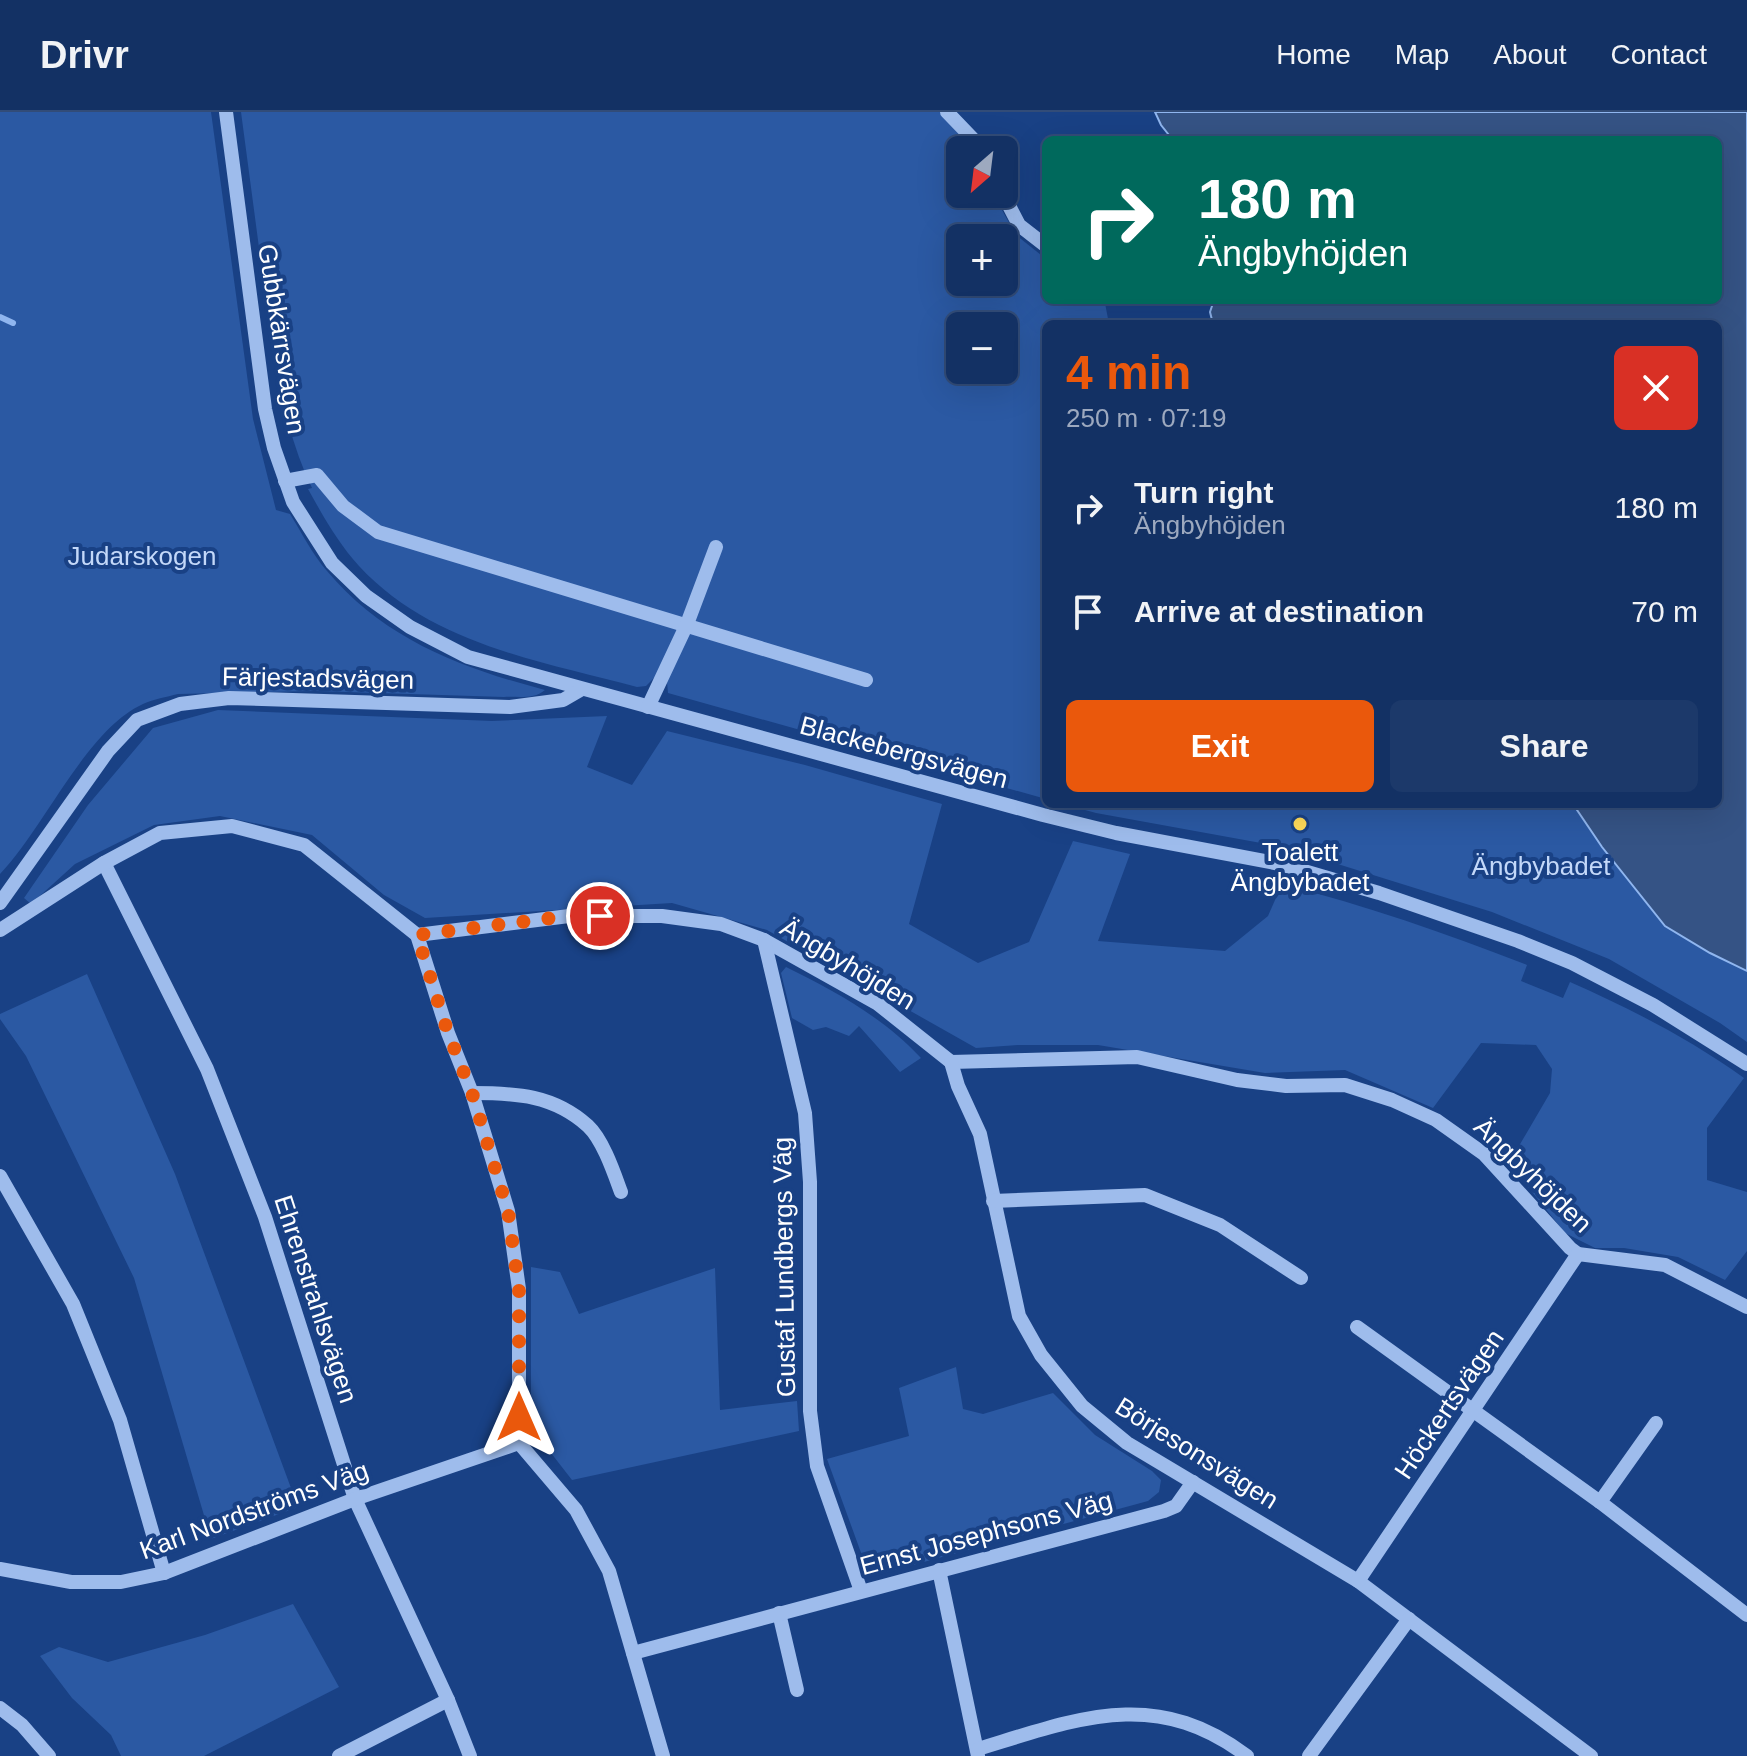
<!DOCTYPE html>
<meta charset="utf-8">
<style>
:root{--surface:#133164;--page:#1c396a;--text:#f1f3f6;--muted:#9da9bf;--line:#324c78;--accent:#ea580c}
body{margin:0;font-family:Helvetica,sans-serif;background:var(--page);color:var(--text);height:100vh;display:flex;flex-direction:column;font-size:30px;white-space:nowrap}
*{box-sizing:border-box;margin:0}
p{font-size:26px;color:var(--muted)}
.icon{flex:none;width:44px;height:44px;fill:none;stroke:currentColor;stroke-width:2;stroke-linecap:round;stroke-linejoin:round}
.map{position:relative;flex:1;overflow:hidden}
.sheet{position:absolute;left:1042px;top:208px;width:680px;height:488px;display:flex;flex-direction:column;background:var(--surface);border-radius:12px;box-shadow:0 8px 32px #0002,0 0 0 2px var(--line)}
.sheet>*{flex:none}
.hud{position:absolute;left:1042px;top:24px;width:680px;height:168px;border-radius:12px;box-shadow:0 8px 32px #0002,0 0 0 2px var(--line);background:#00695c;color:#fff;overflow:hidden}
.needle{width:52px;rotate:208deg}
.controls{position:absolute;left:946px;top:24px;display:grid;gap:16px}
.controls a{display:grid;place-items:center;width:72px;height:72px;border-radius:12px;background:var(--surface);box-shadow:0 8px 32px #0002,0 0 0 2px var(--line);font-size:40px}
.pin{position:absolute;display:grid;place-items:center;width:68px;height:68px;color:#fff;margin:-34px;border:4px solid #fff;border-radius:50%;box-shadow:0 2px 8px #0007}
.me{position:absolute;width:88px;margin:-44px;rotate:0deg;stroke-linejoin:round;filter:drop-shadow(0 0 6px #0008)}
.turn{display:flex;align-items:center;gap:28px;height:168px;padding:0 24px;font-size:36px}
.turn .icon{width:104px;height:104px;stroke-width:2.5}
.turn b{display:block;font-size:56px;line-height:68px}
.round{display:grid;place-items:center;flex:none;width:84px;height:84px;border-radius:12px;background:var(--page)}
.headline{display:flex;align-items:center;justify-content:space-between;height:136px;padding:0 24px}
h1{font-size:48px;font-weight:800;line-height:60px;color:var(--accent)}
.primary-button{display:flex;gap:16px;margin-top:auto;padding:16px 24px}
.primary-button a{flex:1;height:92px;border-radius:12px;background:var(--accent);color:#fff;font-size:32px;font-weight:800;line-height:92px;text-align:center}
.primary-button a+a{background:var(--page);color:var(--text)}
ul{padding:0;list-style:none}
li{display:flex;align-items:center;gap:24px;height:104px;padding:0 24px}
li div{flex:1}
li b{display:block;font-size:30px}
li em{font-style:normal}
header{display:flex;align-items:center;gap:48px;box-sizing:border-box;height:112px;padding:0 40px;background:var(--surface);border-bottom:2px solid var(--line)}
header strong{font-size:38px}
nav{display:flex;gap:44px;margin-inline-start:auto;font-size:28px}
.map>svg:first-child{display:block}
.green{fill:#2b59a3;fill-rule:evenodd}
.water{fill:#355385;stroke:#90b6ef;stroke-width:2}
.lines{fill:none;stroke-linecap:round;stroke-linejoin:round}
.stream{stroke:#90b6ef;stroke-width:6}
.minor{stroke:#9ebcec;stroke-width:14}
.route{stroke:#ea580c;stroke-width:14;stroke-dasharray:0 25.2}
.poi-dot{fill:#ffda59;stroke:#194185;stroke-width:3}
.labels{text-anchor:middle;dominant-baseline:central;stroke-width:8;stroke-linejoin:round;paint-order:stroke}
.street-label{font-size:26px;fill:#fff;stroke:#194185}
.park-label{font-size:26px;fill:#c3d8f9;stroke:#194185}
.poi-label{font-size:26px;fill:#fff;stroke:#194185}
</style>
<header>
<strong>Drivr</strong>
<nav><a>Home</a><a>Map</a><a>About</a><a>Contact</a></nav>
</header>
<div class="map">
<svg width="1747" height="1644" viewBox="0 0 1747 1644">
<rect width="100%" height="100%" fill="#194185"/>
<!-- green -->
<g class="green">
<path d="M 0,0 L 211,0 L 253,307 L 276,398 L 290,402 C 302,421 312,442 327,459 C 384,527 461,556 545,578 C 533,588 518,584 504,585 L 315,579 L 178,582 C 166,585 154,587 143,592 C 86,618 45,715 0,762 Z"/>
<path d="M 241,0 L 955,0 L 970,38 L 960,38 L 960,82 L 993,82 L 1016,123 L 1046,147 L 1046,188 L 1101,188 L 1105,191 L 1109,212 L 1046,212 L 1046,687 L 668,581 L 667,570 L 654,566 L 646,574 L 637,575 C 540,549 431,532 359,454 C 338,431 323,404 308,377 L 312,376 C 292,335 281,287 276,242 L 273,241 ZM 960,126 L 1004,126 L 1004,170 L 960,170 ZM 960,214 L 1004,214 L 1004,258 L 960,258 Z"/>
<path d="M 218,598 L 492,609 L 607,604 L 587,655 L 632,673 L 667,619 L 805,653 L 942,692 L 909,812 L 978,851 L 1029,830 L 1073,729 L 1130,742 L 1098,829 L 1225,839 L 1268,804 L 1282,772 C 1366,794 1446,821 1527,853 L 1521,869 L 1563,886 L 1570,870 C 1631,897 1690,927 1744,966 L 1707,1016 L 1707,1068 L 1747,1080 L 1747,1139 L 1725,1168 L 1678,1145 L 1624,1136 L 1595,1136 L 1565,1121 L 1509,1051 L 1550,981 L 1552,957 L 1536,933 L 1481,931 L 1433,996 L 1345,958 L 1265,961 L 1098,933 L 1018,933 L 976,936 L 767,818 L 672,791 L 425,806 L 384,783 L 312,723 L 220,704 L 154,713 L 75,752 L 31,792 L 24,786 L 88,693 L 153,616 Z"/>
<path d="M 1063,692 L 1573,692 L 1665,814 L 1710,841 L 1747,859 L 1747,930 L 1720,911 L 1609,847 L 1492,800 L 1283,735 L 1096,701 Z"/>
<path d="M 786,855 C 835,879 884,906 921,946 L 900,960 L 859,914 L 849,924 L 826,915 L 813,918 L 792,906 L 781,861 Z"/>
<path d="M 87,862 L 175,1062 L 298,1395 L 211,1427 L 134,1166 L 26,944 L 0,907 L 0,902 Z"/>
<path d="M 531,1155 L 560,1160 L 579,1202 L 715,1156 L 720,1298 L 797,1289 L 799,1319 L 572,1368 L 537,1323 L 531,1289 Z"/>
<path d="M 956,1255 L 963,1297 L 983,1302 L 1053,1281 L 1095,1323 L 1152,1359 L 1161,1368 L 1159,1380 L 1148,1389 L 876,1463 L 868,1460 L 827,1347 L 909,1324 L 899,1276 Z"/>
<path d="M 293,1492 L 339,1575 L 204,1644 L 121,1644 L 111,1623 L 72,1586 L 40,1544 L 59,1535 L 108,1550 L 205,1523 Z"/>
</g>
<!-- water -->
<path class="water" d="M 1155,0 L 1747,0 L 1747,859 L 1710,841 L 1665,814 L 1602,735 L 1573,692 L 1718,692 L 1718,212 L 1213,212 L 1210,200 L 1214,188 L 1718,188 L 1718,28 L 1173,28 L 1161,13 Z"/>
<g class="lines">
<!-- stream -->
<path class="stream" d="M 0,205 L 13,211"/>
<!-- minor -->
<g class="minor">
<path d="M 226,0 L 265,297 L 274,336 L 293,390 L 332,451 L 366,484 L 410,515 L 468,545 L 1043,703 L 1116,721 L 1280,752 L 1379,781 L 1518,829 L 1572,851 L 1653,893 L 1747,952"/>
<path d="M 947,0 L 974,28 L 979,38"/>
<path d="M 1003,82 L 1019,113 L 1046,134"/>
<path d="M 285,369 L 317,363 L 343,394 L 378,420 L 866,568"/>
<path d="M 648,595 L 687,512 L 716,435"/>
<path d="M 104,751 L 207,957 L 265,1105 L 355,1387 L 448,1588 L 470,1644"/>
<path d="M 0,791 L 108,639 L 137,608 L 180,592 L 229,586 L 510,595 L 563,588 L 582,577"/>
<path d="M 0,818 L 104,751 L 160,721 L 232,714 L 304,733 L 417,823 L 569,804 L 662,804 L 721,812 L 764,828 L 878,892 L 951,950 L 1137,945 L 1237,968 L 1286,974 L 1345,973 L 1392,988 L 1436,1008 L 1484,1042 L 1570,1136 L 1578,1142 L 1665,1153 L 1747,1195"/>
<path d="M 417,823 L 448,921 L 472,981 L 508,1099 L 519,1177 L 519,1331 L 576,1398 L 609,1459 L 663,1644"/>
<path d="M 764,828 L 805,1001 L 810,1070 L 810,1299 L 817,1354 L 861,1479"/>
<path d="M 951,950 L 958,974 L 980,1022 L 1019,1204 L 1041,1243 L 1082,1294 L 1127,1331 L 1358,1469 L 1591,1644"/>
<path d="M 472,981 C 516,981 554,983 588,1014 C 603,1028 614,1061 621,1080"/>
<path d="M 0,1064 L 73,1192 L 120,1308 L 164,1461"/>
<path d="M 993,1089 L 1145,1083 L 1220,1113 L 1301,1166"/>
<path d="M 1357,1215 L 1600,1390 L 1747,1503"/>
<path d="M 1600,1390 L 1656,1311"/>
<path d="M 0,1457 L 71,1470 L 121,1470 L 164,1461 L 355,1387 L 519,1331"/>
<path d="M 939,1458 L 978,1644"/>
<path d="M 1358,1469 L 1578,1142"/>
<path d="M 779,1501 L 797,1578"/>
<path d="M 633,1541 L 1164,1399 L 1176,1394 L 1193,1370"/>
<path d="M 0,1596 L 22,1613 L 49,1644"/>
<path d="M 978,1637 C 1077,1607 1155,1574 1247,1644"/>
<path d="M 339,1644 L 448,1588"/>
<path d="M 1309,1644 L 1409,1507"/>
</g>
</g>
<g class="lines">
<!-- route -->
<path class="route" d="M 519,1305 L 519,1177 L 508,1099 L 472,981 L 448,921 L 417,823 L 569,804 L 600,804"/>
</g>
<!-- markers -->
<circle class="poi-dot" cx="1300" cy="712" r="8"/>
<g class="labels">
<!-- street labels -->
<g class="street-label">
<text transform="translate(282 227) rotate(81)">Gubbkärrsvägen</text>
<text transform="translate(318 566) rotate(1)">Färjestadsvägen</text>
<text transform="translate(904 640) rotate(15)">Blackebergsvägen</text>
<text transform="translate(848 852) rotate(31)">Ängbyhöjden</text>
<text transform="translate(1533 1063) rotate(44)">Ängbyhöjden</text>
<text transform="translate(784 1155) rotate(-91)">Gustaf Lundbergs Väg</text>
<text transform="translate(316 1187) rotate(72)">Ehrenstrahlsvägen</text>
<text transform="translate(1449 1292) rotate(-56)">Höckertsvägen</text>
<text transform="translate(1197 1341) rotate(32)">Börjesonsvägen</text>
<text transform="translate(254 1398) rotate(-20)">Karl Nordströms Väg</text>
<text transform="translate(986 1421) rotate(-15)">Ernst Josephsons Väg</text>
</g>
<!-- park labels -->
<g class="park-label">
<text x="142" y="444">Judarskogen</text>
<text x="1541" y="754">Ängbybadet</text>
</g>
<!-- poi labels -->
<g class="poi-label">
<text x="1300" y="740">Toalett<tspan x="1300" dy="30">Ängbybadet</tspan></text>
</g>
</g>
</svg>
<div class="controls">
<a><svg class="needle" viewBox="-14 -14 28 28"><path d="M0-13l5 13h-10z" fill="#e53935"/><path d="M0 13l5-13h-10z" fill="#9da9bf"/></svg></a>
<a>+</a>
<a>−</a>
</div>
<div class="pin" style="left:600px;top:804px;background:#d93025"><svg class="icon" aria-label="arrive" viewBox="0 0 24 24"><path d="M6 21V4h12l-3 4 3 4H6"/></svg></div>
<svg class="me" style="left:519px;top:1305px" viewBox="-20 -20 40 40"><path d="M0-17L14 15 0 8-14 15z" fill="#ea580c" stroke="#fff" stroke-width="4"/></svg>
<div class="hud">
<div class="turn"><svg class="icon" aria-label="right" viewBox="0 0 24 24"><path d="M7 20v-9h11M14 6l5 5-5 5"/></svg><div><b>180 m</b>Ängbyhöjden</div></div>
</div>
<section class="sheet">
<div class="headline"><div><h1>4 min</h1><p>250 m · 07:19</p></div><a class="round" style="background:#d93025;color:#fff"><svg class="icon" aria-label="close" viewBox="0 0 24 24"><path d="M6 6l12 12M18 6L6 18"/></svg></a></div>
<ul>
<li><svg class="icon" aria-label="right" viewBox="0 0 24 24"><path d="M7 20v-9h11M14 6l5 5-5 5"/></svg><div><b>Turn right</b><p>Ängbyhöjden</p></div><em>180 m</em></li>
<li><svg class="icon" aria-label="arrive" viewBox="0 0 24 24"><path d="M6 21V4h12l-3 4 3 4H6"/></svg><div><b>Arrive at destination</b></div><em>70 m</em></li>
</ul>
<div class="primary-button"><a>Exit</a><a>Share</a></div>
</section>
</div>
